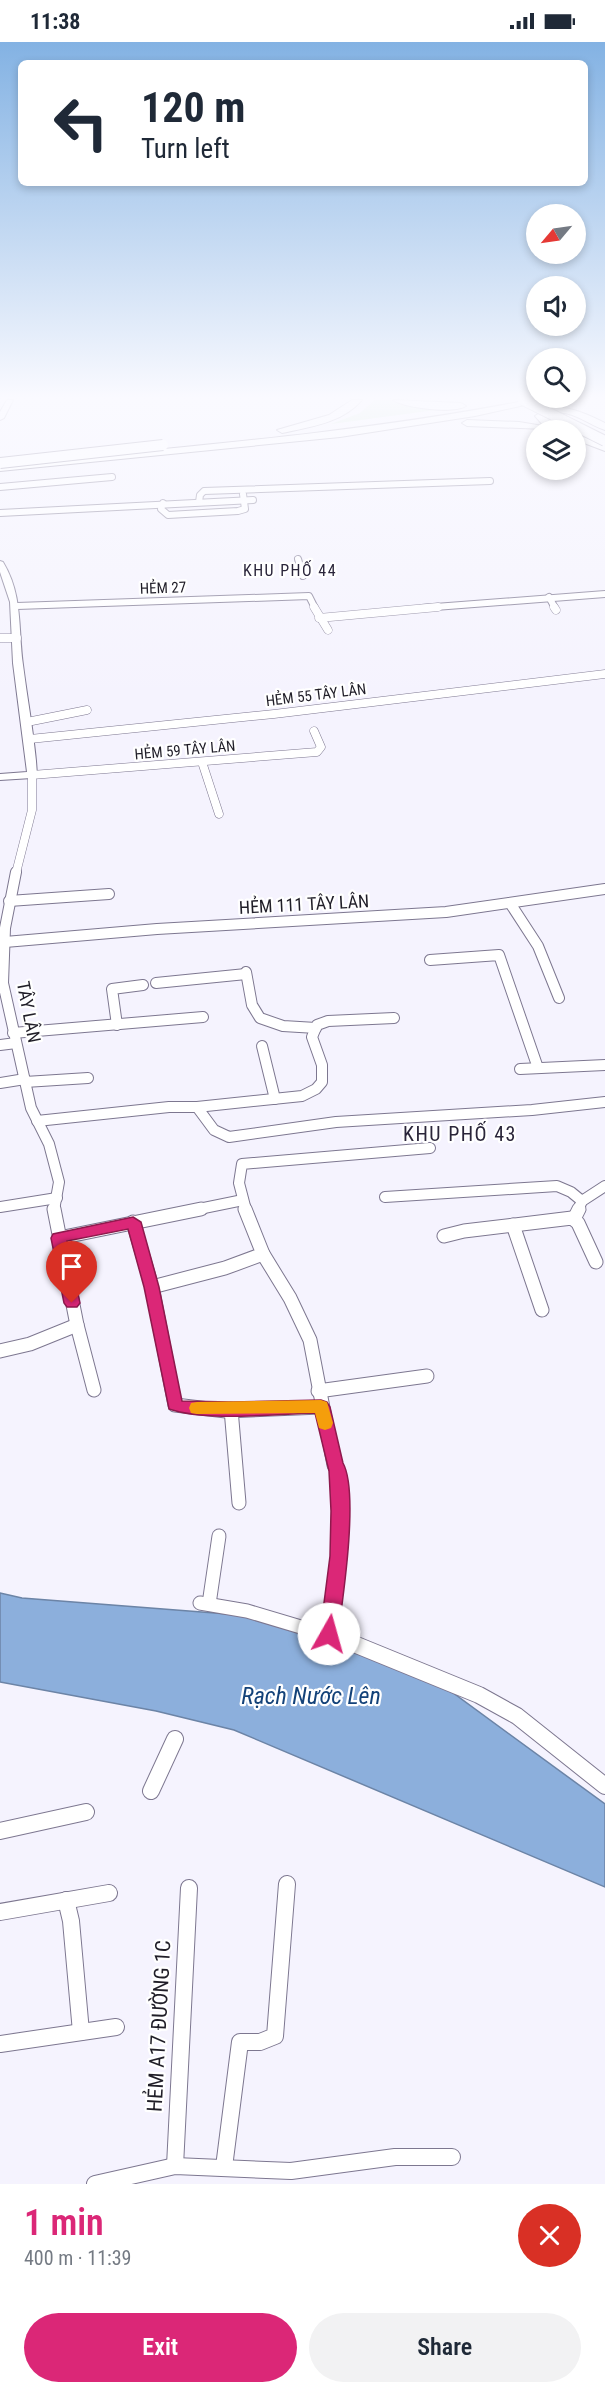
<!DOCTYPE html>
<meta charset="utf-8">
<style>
:root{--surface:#fff;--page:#f2f2f3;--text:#1f2937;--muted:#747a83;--accent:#db2777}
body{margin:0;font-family:"Roboto Condensed",sans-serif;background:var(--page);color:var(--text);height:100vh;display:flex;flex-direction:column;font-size:22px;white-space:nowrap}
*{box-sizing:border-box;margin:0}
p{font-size:20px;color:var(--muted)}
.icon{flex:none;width:33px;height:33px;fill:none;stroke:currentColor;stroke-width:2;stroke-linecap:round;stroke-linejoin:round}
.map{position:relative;height:2142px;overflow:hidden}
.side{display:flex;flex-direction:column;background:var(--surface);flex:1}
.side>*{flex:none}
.hud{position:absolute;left:18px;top:18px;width:570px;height:126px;border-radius:9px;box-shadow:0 3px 9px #0003;background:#fff;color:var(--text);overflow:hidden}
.needle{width:39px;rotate:241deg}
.fabs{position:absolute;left:526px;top:162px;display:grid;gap:12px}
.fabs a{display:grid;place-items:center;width:60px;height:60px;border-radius:50%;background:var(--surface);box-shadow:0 3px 9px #0003;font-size:30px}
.pin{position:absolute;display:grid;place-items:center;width:51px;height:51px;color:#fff;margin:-62px -26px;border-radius:50% 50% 50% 0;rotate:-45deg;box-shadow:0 0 6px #0007}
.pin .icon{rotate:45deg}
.me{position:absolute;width:66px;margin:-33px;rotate:7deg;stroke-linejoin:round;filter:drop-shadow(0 0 4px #0008)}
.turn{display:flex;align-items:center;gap:21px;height:126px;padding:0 24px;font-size:27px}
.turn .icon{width:78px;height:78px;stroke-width:2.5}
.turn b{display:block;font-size:42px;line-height:51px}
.round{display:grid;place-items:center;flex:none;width:63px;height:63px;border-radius:32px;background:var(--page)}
.head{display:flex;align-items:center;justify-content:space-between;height:102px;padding:0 24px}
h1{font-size:36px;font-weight:600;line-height:45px;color:var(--accent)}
.cta{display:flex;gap:12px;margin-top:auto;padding:12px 24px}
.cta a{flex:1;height:69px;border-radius:36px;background:var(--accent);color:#fff;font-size:24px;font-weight:600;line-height:69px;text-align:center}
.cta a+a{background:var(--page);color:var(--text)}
.status{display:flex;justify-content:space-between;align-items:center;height:42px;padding:0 30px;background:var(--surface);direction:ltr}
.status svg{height:16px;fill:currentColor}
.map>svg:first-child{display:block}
.green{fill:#c8e6c9}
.water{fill:#8cafdc;stroke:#6c84a6;stroke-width:1.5}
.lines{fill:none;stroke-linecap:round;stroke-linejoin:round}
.street-far4-casing{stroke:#7d7790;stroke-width:8}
.street-far3-casing{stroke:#7d7790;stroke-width:9}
.street-far2-casing{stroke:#7d7790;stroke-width:12}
.street-far1-casing{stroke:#7d7790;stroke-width:15}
.street-casing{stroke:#7d7790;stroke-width:18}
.secondary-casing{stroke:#7d7790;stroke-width:2}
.highway-casing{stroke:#7d7790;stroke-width:2}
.street-far4{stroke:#fff;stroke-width:6}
.street-far3{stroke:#fff;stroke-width:8}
.street-far2{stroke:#fff;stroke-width:10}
.street-far1{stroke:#fff;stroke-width:13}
.street{stroke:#fff;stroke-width:16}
.secondary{fill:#fff;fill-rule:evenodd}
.highway{fill:#fff;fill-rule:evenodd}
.highway-bridge-casing{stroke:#7d7790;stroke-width:12;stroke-linecap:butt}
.highway-bridge{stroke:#fff;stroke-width:10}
.route{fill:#db2777;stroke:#8e194d;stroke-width:1.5}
.slow{fill:#f59e0b}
.labels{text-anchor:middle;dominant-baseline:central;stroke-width:4.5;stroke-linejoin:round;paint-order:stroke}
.far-street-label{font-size:15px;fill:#201e28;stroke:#fff}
.far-neighbourhood-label{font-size:16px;letter-spacing:1.5px;fill:#2a253a;stroke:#fff}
.street-label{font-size:18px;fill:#201e28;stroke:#fff}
.neighbourhood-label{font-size:20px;letter-spacing:1.5px;fill:#2a253a;stroke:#fff}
.near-street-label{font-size:21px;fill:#201e28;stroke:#fff}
.near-water-label{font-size:24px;font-style:italic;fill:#134279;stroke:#fff}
</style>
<div class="status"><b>11:38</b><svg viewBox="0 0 49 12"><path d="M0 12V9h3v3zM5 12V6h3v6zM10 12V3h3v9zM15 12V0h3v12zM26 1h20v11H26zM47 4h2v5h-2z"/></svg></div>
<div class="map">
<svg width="605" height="2142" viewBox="0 0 605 2142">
<rect width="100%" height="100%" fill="#f5f3fe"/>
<!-- green -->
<path class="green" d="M 375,358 L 394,358 L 443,367 L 331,382 L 360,371 Z"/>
<!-- water -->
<path class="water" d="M 0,1551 L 22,1556 L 253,1574 L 334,1597 L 449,1648 L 605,1762 L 605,1845 L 234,1688 L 156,1669 L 0,1640 Z"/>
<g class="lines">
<defs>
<g id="street-far4">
<path d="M 0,445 L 112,435"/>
<path d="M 199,460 L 200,453 L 204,449 L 490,439"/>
<path d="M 163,461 L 161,467 L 168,473 L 238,469 L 245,467 L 243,452"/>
<path d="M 0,471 L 253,458"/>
<path d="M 298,517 L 303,534"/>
<path d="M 549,555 L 555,566"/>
<path d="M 17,564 L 309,554 L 315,566"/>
<path d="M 422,566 L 605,552"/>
</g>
<g id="street-far3">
<path d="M 314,565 L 328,588"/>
<path d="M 554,565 L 556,568"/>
<path d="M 319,576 L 438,565"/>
<path d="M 0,596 L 17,596"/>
<path d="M 27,680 L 87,668"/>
<path d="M 30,697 L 274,672 L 605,632"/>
<path d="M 202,720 L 219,772"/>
<path d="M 16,831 L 32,768 L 32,733 L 317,710 L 321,705 L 314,689"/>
</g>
<g id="street-far2">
<path d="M 16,830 L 5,886 L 3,941 L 31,1066 L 49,1102 L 59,1140 L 54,1168"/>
<path d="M 9,859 L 109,852"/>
<path d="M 510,861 L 538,904 L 559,956"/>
<path d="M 5,900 L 157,887 L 446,870 L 605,847"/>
<path d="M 430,918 L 499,913 L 538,1026"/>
<path d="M 246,930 L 252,963 L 260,976 L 283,984 L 316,986"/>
<path d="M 156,941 L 246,932"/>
<path d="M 117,983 L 112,947 L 143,943"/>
<path d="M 13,991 L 203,975"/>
<path d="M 0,1003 L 16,1001"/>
<path d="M 262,1004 L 275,1057"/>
<path d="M 520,1027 L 605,1023"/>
<path d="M 25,1040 L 88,1036"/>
<path d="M 0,1041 L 25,1037"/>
<path d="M 197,1065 L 302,1054 L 316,1047 L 322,1040 L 322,1023 L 312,995 L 317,983 L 328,979 L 394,976"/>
<path d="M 37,1079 L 169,1065 L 197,1065 L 214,1088 L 229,1095 L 336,1080 L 532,1068 L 605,1060"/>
<path d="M 385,1155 L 557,1144 L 571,1150 L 582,1159"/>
<path d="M 0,1165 L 57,1156"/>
<path d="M 194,1168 L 243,1158"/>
<path d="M 246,1168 L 239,1141 L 242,1122 L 430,1106"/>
<path d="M 578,1168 L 582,1159 L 605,1144"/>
</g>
<g id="street-far1">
<path d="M 54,1167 L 77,1283 L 94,1348"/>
<path d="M 245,1167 L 263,1212 L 225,1226 L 152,1245 L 175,1363 L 226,1369 L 321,1365"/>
<path d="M 574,1177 L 579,1167"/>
<path d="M 133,1180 L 152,1245"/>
<path d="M 513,1183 L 542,1268"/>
<path d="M 444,1194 L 464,1189 L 572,1176 L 578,1181 L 596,1220"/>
<path d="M 59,1196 L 201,1167"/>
<path d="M 263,1212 L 290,1256 L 310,1298 L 334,1423 L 338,1428 L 339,1514 L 329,1592"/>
<path d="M 0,1309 L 30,1302 L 77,1283"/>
<path d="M 318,1349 L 427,1334"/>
<path d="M 231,1367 L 239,1461"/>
<path d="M 200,1561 L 247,1569 L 341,1597"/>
<path d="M 209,1562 L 219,1494"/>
</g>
<g id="street">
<path d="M 337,1595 L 479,1653 L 517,1674 L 605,1744"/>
<path d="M 151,1749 L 175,1697"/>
<path d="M 0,1789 L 86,1770"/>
<path d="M 66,1858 L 71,1879 L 81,1990"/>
<path d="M 0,1870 L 109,1851"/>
<path d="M 0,2002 L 116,1985"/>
<path d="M 175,2124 L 189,1846"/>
<path d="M 224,2125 L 240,2000 L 260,2000 L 275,1994 L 287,1842"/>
<path d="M 95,2142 L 175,2124 L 291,2129 L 395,2115 L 452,2115"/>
</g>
<g id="secondary">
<path d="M 7,358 L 13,358 L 4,376 L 0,378 L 0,370 Z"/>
<path d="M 0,519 L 3,520 C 23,553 18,586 23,623 C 27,655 33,687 36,719 L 37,733 L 32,736 L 0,738 L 0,732 L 27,730 L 13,621 L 10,560 L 0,530 Z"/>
</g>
<g id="highway">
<path d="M 352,358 L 362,358 C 342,381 310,385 282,391 L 277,388 L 329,373 Z"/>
<path d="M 393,358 L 461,361 L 466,364 C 454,372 405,366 393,358 Z"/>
<path d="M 529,358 L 547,358 L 475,374 L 340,395 L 0,429 L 0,423 C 177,405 355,392 529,358 Z"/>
<path d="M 556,365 C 574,366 589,373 605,381 L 605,388 C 586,382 566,362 546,375 L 571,388 L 467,384 L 462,381 L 467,378 L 519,380 L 549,385 L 542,382 L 535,374 L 544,368 Z"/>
<path d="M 576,392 L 605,403 L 605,409 L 576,398 Z"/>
</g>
</defs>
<!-- street-far4 casing -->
<use href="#street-far4" class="street-far4-casing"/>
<!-- street-far3 casing -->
<use href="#street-far3" class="street-far3-casing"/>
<!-- street-far2 casing -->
<use href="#street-far2" class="street-far2-casing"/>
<!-- street-far1 casing -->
<use href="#street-far1" class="street-far1-casing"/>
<!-- street casing -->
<use href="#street" class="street-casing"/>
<!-- secondary casing -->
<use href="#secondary" class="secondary-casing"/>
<!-- highway casing -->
<use href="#highway" class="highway-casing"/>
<!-- street-far4 -->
<use href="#street-far4" class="street-far4"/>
<!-- street-far3 -->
<use href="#street-far3" class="street-far3"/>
<!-- street-far2 -->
<use href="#street-far2" class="street-far2"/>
<!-- street-far1 -->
<use href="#street-far1" class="street-far1"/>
<!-- street -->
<use href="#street" class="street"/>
<!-- secondary -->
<use href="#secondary" class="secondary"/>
<!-- highway -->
<use href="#highway" class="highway"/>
<defs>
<g id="highway-bridge">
<path d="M 523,358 L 605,399"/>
<path d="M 0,421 L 163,403"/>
</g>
</defs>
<!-- highway-bridge casing -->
<use href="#highway-bridge" class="highway-bridge-casing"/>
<!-- highway-bridge -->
<use href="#highway-bridge" class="highway-bridge"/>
</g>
<!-- sky -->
<linearGradient id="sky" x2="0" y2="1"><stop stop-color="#83b2e3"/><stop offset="0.54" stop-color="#fafaff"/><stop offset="1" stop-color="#fafaff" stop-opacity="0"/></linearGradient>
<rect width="605" height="658" fill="url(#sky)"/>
<!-- route -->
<path class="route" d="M 133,1175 L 141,1180 L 159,1245 L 182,1359 L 231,1360 L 321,1358 L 327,1360 L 330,1365 L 343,1421 C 359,1450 343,1556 338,1592 L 336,1597 L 329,1600 L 323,1597 L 320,1592 L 330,1514 L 331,1469 L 329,1429 L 315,1371 C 272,1372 208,1380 169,1367 L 144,1245 L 128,1187 L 67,1199 L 80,1261 L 77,1265 L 67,1265 L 64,1261 L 51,1196 L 53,1192 Z"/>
<!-- slow -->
<path class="slow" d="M 321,1358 L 327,1360 L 333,1381 L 331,1386 L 325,1388 L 319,1386 L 315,1371 L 197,1372 L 191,1371 L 189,1366 L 191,1361 L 197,1360 Z"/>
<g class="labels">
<!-- far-street labels -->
<g class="far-street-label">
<text transform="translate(163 546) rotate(-2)">HẺM 27</text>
<text transform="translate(316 653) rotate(-7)">HẺM 55 TÂY LÂN</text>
<text transform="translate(185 708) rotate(-5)">HẺM 59 TÂY LÂN</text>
</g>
<!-- far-neighbourhood labels -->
<g class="far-neighbourhood-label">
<text x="290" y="528">KHU PHỐ 44</text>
</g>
<!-- street labels -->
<g class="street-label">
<text transform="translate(304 862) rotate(-3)">HẺM 111 TÂY LÂN</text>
<text transform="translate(29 970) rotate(79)">TÂY LÂN</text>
</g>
<!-- neighbourhood labels -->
<g class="neighbourhood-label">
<text x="460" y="1092">KHU PHỐ 43</text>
</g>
<!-- near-street labels -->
<g class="near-street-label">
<text transform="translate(159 1984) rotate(-87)">HẺM A17 ĐƯỜNG 1C</text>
</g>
<!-- near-water labels -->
<g class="near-water-label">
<text x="311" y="1654">Rạch Nước Lên</text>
</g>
</g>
</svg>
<div class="fabs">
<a><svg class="needle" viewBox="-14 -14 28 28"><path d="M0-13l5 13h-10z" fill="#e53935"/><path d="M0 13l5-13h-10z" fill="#747a83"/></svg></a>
<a><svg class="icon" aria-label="sound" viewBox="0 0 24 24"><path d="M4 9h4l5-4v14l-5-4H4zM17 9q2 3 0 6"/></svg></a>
<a><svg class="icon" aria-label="search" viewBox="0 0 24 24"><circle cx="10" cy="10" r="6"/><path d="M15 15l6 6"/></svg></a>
<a><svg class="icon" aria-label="layers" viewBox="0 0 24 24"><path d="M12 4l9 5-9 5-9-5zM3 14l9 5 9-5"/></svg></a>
</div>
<div class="pin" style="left:72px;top:1261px;background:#d93025"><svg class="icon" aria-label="arrive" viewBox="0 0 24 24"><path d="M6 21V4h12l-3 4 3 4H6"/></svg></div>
<svg class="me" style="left:329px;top:1592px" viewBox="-20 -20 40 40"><circle r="19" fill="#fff"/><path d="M0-13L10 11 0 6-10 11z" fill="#db2777"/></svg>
<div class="hud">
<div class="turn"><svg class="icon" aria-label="left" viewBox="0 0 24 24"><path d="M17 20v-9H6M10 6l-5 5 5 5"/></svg><div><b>120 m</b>Turn left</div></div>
</div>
</div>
<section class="side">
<div class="head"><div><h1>1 min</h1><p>400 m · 11:39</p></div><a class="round" style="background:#d93025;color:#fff"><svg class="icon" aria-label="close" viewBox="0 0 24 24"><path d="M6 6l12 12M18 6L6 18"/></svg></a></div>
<div class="cta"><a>Exit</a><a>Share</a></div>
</section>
